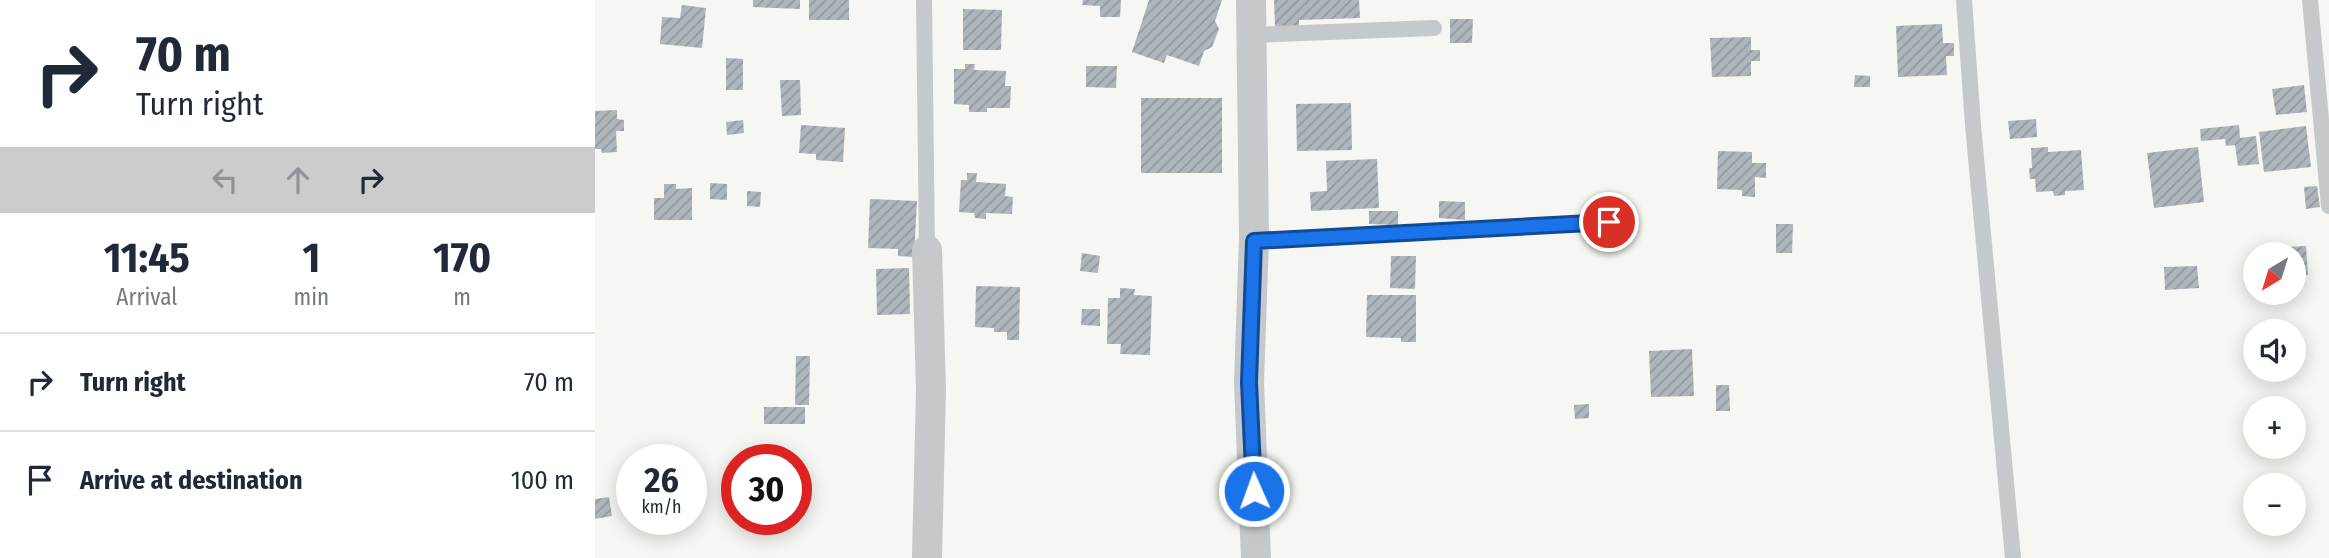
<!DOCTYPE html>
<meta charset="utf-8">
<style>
:root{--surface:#fff;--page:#f6f6f7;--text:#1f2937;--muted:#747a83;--line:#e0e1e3}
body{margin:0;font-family:"Fira Sans Condensed",sans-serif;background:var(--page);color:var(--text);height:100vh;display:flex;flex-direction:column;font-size:26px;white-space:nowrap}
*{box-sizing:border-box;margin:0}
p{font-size:23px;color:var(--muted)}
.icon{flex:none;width:38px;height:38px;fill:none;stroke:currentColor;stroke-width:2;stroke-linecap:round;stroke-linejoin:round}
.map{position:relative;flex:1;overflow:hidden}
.sheet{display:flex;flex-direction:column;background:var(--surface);width:595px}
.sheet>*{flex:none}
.guide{background:#fff;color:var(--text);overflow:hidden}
.needle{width:46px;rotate:218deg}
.tools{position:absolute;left:1648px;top:242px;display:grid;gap:14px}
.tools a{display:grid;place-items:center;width:63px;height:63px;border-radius:50%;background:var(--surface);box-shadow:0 4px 18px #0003;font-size:35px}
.speed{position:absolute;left:21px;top:444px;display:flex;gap:14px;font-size:35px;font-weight:700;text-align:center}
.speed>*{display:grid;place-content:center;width:91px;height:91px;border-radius:50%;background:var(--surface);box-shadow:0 4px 18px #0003;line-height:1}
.speed small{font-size:18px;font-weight:400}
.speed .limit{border:10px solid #d22;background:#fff;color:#111}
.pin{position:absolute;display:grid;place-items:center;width:60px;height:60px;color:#fff;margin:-30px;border:4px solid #fff;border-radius:50%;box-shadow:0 2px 7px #0007}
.me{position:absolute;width:77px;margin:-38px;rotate:358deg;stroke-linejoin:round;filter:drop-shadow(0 0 5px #0008)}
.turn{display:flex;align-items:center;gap:24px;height:147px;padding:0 21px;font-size:32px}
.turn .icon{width:91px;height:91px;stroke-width:2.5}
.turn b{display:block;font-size:49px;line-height:60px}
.lanes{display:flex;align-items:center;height:66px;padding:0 21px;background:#0003;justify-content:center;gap:35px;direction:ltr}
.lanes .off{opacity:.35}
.eta{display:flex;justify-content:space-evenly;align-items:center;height:119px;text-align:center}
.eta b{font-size:42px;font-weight:700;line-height:49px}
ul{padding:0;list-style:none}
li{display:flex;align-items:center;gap:21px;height:98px;padding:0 21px;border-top:2px solid var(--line)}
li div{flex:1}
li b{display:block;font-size:26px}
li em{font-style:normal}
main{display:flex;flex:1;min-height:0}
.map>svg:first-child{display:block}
.building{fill:url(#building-hatch)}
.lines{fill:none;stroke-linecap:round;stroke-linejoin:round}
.lane{stroke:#c5c9cc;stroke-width:16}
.street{stroke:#c5c9cc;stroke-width:30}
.route-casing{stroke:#114b97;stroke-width:18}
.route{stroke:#1a73e8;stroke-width:12}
</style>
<main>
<section class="sheet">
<div class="guide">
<div class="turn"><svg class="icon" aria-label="right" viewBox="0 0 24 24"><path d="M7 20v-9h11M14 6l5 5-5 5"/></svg><div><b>70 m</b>Turn right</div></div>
<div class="lanes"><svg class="icon off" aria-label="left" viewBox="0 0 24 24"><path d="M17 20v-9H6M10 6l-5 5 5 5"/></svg><svg class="icon off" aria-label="ahead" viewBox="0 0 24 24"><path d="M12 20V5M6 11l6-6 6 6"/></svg><svg class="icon" aria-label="right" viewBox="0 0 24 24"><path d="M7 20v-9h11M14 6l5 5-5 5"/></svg></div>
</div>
<div class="eta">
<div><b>11:45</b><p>Arrival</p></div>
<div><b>1</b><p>min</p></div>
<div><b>170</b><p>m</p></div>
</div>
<ul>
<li><svg class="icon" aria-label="right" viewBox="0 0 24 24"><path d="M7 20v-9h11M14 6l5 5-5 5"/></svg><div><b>Turn right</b></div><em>70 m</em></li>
<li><svg class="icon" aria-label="arrive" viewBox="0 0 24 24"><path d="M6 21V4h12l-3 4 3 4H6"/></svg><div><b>Arrive at destination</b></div><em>100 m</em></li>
</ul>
</section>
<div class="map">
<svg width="1734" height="558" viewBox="0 0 1734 558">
<defs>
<pattern id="building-hatch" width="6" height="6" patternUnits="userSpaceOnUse" patternTransform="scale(1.75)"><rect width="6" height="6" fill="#aeb6bc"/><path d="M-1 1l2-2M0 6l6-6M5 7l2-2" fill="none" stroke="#91999e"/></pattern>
</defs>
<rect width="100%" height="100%" fill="#f6f6f2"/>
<!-- building -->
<g class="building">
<path d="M 158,0 L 205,0 L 205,9 L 158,7 Z"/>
<rect x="214" y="0" width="40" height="20"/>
<path d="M 488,0 L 526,0 L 525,17 L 505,17 L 505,6 L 487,5 Z"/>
<path d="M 554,0 L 627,0 L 620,21 L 624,29 L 617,47 L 609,51 L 604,66 L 572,55 L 569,63 L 537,52 Z"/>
<path d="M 679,0 L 764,0 L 765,18 L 704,20 L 704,26 L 680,27 Z"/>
<path d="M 87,5 L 111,8 L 107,48 L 65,44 L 67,17 L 85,18 Z"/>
<path d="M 368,9 L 407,10 L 406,50 L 368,50 Z"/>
<path d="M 855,19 L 878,19 L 877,43 L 855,43 Z"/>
<path d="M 1347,24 L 1348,43 L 1359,43 L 1359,56 L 1351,56 L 1352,75 L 1303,77 L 1301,26 Z"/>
<path d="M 1156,37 L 1156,50 L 1165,50 L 1165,61 L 1156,61 L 1156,76 L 1117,77 L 1115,38 Z"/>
<path d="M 131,58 L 148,59 L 148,90 L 131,90 Z"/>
<path d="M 370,64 L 380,64 L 379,70 L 411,71 L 410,86 L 416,86 L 415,108 L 392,108 L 392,112 L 374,112 L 374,105 L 359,104 L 359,69 L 370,69 Z"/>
<path d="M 491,66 L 522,66 L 521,88 L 491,87 Z"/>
<path d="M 1260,75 L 1275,76 L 1275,87 L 1259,87 Z"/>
<path d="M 185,80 L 205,80 L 206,115 L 187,116 Z"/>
<path d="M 1709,85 L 1712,112 L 1681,115 L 1677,89 Z"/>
<rect x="546" y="98" width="81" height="75"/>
<path d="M 756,103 L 757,150 L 702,151 L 701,104 Z"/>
<path d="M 22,110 L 22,119 L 29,120 L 29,131 L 21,131 L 22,152 L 7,153 L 6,149 L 0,149 L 0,111 Z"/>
<path d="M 1441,119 L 1442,137 L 1415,139 L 1413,121 Z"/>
<path d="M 148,120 L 149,133 L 132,135 L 131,122 Z"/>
<path d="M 206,125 L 250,128 L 248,162 L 221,160 L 221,154 L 204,153 Z"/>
<path d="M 1644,125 L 1645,138 L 1661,136 L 1664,164 L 1643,166 L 1640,145 L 1631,146 L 1630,139 L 1606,141 L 1605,129 Z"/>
<path d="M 1711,126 L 1716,167 L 1669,172 L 1664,132 Z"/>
<path d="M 1453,147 L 1453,152 L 1486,150 L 1489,190 L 1470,191 L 1470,195 L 1459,196 L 1458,191 L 1441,192 L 1440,179 L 1435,179 L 1434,168 L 1437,168 L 1436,148 Z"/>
<path d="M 1603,147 L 1609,202 L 1559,208 L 1552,153 Z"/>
<path d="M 1123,151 L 1157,152 L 1157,163 L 1171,163 L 1171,178 L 1160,177 L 1160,197 L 1147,196 L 1147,190 L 1122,189 Z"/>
<path d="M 782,159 L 784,208 L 716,211 L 715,192 L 732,191 L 731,161 Z"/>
<path d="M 372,173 L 382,173 L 381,182 L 411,184 L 410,196 L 418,197 L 417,214 L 391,213 L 391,219 L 380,218 L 379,213 L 364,212 L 366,180 L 372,180 Z"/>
<path d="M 115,183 L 132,184 L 132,200 L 115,199 Z"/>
<path d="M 69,184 L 81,184 L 81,189 L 97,188 L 97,220 L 59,220 L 59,198 L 69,198 Z"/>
<path d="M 1722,186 L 1725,207 L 1711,209 L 1709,187 Z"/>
<path d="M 152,191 L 166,192 L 165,207 L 152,206 Z"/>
<path d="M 275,199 L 322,201 L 319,257 L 303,256 L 303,249 L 273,248 Z"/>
<path d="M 844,201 L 870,202 L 870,220 L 844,218 Z"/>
<path d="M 774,211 L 803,211 L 803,225 L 774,224 Z"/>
<path d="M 1181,224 L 1198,224 L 1197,253 L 1181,253 Z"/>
<path d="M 1711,246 L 1713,275 L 1699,275 L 1699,254 L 1666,254 L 1666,248 Z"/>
<path d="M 487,253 L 505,256 L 503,273 L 485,271 Z"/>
<path d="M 796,256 L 821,256 L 820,289 L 795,288 Z"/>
<path d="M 1602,266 L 1604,288 L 1570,290 L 1569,267 Z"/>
<path d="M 314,268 L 315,314 L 282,315 L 281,269 Z"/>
<path d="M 381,286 L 425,287 L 424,340 L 412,340 L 412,332 L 399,332 L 399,328 L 380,327 Z"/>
<path d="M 525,288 L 540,289 L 539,295 L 557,296 L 555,355 L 525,354 L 526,344 L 512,344 L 513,298 L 525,298 Z"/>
<path d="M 772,295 L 821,295 L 821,342 L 806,342 L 806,338 L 771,337 Z"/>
<path d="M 487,309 L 505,309 L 505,326 L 486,325 Z"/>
<path d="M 1097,349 L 1099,396 L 1056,397 L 1054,351 Z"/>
<path d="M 201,356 L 215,356 L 214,405 L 200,405 Z"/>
<path d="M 1121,385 L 1134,385 L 1135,411 L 1121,411 Z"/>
<path d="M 994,404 L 994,418 L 980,419 L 979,405 Z"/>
<rect x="169" y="407" width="41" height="17"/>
<path d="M 14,497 L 17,516 L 0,519 L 0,499 Z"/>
</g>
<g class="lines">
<!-- lane -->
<g class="lane">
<path d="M 329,0 L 332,250"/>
<path d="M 1369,0 L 1378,125 L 1418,558"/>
<path d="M 1715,0 L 1734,206"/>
<path d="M 656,35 L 839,28"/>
<path d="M 659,241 L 1014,222"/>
</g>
<!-- street -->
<g class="street">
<path d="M 656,0 L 659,238 L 654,382 L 661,558"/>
<path d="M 332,558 L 336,389 L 332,250"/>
</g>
</g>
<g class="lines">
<defs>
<path id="route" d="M 659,491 L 654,382 L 659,241 L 1014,222"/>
</defs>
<!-- route casing -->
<use href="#route" class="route-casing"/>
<!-- route -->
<use href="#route" class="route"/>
</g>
</svg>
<div class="tools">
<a><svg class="needle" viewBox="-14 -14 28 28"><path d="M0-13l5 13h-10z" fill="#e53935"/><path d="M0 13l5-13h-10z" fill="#747a83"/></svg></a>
<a><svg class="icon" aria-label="sound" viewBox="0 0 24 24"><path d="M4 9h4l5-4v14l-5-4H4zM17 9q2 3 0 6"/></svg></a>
<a>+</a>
<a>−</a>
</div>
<div class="speed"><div>26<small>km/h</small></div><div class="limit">30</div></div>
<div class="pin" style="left:1014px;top:222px;background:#d93025"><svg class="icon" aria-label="arrive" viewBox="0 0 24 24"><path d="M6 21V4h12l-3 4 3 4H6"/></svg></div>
<svg class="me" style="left:659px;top:491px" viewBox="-20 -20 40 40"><circle r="17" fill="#1a73e8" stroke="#fff" stroke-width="3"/><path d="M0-11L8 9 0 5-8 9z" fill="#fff"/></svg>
</div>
</main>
